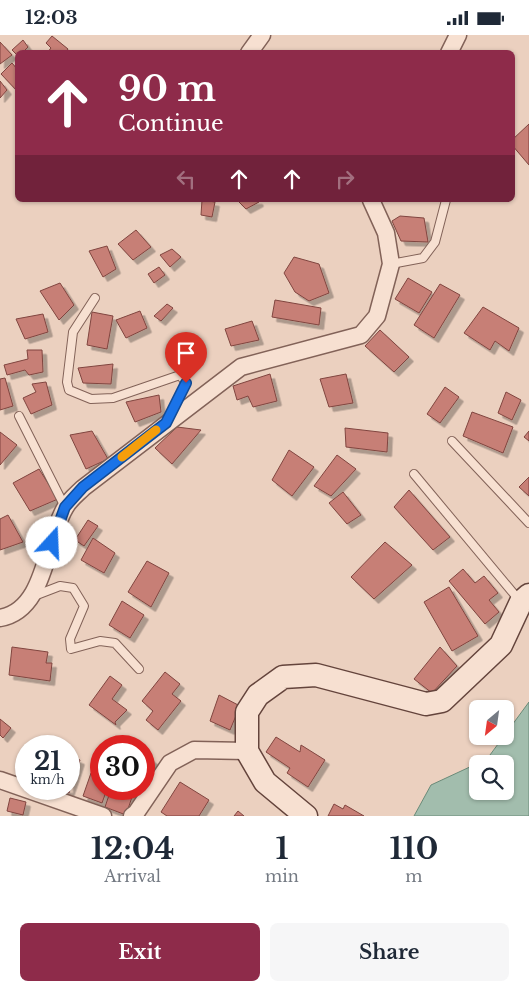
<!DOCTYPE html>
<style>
:root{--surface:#fff;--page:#f6f6f7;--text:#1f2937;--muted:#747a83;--accent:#8e2b4a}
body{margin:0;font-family:"Libre Baskerville",serif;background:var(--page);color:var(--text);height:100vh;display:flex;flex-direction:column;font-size:19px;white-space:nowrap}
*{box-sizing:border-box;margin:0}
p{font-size:16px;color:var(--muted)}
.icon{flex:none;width:28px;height:28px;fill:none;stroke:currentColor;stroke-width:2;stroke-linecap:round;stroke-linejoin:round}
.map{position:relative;height:781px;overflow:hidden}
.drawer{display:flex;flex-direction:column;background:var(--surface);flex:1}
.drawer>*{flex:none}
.top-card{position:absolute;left:15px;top:15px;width:500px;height:152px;border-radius:8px;box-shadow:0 1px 4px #0004;background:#8e2b4a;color:#fff;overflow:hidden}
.needle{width:32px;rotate:209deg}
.controls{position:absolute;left:469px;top:665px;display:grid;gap:10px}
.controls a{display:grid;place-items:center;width:45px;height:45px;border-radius:8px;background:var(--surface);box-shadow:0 1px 4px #0004;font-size:25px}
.speed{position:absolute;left:15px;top:700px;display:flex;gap:10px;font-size:25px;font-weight:700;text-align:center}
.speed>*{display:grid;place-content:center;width:65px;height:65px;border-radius:50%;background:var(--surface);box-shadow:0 1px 4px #0004;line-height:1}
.speed small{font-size:12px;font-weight:400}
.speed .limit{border:8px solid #d22;background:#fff;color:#111}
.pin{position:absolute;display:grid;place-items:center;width:42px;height:42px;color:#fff;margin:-51px -21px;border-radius:50% 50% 50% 0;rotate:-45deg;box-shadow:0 0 5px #0007}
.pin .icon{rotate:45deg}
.me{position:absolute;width:55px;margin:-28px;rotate:20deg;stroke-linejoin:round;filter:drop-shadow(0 0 4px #0008)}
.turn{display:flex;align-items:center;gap:18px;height:105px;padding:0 20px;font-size:22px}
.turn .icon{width:65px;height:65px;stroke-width:2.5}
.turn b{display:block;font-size:35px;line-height:42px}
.lanes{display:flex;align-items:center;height:48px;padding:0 20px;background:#0003;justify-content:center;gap:25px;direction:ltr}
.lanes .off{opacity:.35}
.eta{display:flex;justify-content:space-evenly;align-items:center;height:85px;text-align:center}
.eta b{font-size:30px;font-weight:800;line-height:35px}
.primary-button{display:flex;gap:10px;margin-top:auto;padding:10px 20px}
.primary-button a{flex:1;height:58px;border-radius:8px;background:var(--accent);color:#fff;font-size:20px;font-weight:800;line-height:58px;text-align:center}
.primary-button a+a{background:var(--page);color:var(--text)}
.status{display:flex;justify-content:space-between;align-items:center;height:35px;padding:0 25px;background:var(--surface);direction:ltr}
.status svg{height:14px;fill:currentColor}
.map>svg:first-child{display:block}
.water{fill:#a2bdad;stroke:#6a8a78;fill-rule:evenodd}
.building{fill:#c77f76;stroke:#80453f;filter:url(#shadow)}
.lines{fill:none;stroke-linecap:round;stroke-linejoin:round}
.lane-casing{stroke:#826258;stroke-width:10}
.street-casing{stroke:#826258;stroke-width:19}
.secondary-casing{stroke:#64443c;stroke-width:25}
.lane{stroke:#f7e0d1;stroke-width:8}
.street{stroke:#f7e0d1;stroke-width:16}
.secondary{stroke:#f7e0d1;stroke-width:22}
.route-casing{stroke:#114b97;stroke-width:12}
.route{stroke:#1a73e8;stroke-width:9}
.slow{stroke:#f59e0b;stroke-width:9}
</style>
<div class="status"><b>12:03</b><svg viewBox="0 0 49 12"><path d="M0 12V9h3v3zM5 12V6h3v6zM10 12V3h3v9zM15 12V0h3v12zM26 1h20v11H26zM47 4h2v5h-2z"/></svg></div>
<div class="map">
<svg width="529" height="781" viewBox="0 0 529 781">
<defs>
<filter id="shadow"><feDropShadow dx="4.5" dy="4.5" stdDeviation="0" flood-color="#0004"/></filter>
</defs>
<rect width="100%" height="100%" fill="#ebd0bf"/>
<!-- water -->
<path class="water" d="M 529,667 L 529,781 L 414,781 L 431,750 L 487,724 ZM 478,729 L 505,729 L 505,756 L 478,756 Z"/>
<!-- building -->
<g class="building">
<path d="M 52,1 L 68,14 L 65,18 L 47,18 L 51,13 L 46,8 Z"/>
<path d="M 23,5 L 28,12 L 22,18 L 18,18 L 18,21 L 12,15 Z"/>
<path d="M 0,7 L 12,20 L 0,29 Z"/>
<path d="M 12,28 L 18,35 L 18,57 L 1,39 Z"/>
<path d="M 0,46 L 7,55 L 0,63 Z"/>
<path d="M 529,89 L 529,130 L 512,110 L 512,105 Z"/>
<path d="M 202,165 L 215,167 L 212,182 L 201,180 Z"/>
<path d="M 237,165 L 258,165 L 259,167 L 246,174 Z"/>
<path d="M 400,181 L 424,183 L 428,207 L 401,206 L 392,186 Z"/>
<path d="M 136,195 L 151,212 L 133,225 L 118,209 Z"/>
<path d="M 107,211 L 116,234 L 103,242 L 89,216 Z"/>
<path d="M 172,214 L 181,222 L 170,232 L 160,220 Z"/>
<path d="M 294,222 L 319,229 L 329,258 L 309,266 L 295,257 L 284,238 Z"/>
<path d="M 159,232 L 165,240 L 154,248 L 148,239 Z"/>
<path d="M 408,243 L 432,257 L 419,278 L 395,264 Z"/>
<path d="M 60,248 L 74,270 L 59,285 L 40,256 Z"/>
<path d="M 440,249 L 460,260 L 434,303 L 414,290 Z"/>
<path d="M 275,265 L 321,273 L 319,290 L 272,282 Z"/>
<path d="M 167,269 L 173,273 L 161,286 L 154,281 Z"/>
<path d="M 483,272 L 519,293 L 509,316 L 495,306 L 490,315 L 464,298 Z"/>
<path d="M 140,276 L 147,293 L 126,303 L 116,285 Z"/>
<path d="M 92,277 L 113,281 L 107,314 L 87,310 Z"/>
<path d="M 43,279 L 48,297 L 25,304 L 16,284 Z"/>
<path d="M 252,286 L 259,305 L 231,311 L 225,294 Z"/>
<path d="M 380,295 L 409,322 L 394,337 L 365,311 Z"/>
<path d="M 27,315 L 42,315 L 43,337 L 29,340 L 25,335 L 7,340 L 4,330 L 28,324 Z"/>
<path d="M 113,329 L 111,349 L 83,348 L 78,333 Z"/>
<path d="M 270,339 L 277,366 L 253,372 L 248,361 L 237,365 L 233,351 Z"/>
<path d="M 346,339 L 353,368 L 329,372 L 320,344 Z"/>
<path d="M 5,343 L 13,371 L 0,375 L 0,344 Z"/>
<path d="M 46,347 L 52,370 L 31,379 L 23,363 L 36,357 L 32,349 Z"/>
<path d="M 445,352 L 459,362 L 440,388 L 427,379 Z"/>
<path d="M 506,357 L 521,365 L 512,385 L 498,378 Z"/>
<path d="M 159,360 L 161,377 L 135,387 L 126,367 Z"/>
<path d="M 472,377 L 513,392 L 503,418 L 463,401 Z"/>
<path d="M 177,392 L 201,395 L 172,429 L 155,413 Z"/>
<path d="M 345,393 L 388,398 L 387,417 L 346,412 Z"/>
<path d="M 92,396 L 108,424 L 86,434 L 70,400 Z"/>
<path d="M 529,396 L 529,406 L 524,402 Z"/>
<path d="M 0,397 L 17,410 L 0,430 Z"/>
<path d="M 289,415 L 314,432 L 292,461 L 272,445 Z"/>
<path d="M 337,420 L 356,434 L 331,461 L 314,451 Z"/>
<path d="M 39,434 L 58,464 L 30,476 L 13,448 Z"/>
<path d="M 529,442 L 529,461 L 519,452 Z"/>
<path d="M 409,455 L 450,502 L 433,515 L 394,472 Z"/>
<path d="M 343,457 L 361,480 L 347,489 L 329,468 Z"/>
<path d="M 8,480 L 23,507 L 0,515 L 0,484 Z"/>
<path d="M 88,485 L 98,491 L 84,511 L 75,505 Z"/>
<path d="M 93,503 L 115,518 L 104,538 L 81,525 Z"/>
<path d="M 385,507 L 412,530 L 374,564 L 351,542 Z"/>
<path d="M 147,526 L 169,538 L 151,572 L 128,557 Z"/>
<path d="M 463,534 L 475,548 L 484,541 L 498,558 L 489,565 L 499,577 L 485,589 L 449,546 Z"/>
<path d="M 449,552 L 478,601 L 452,616 L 424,567 Z"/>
<path d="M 122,566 L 144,580 L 130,603 L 109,590 Z"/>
<path d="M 12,612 L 48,617 L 46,628 L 52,628 L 50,646 L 9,640 Z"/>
<path d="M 440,612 L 457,631 L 432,658 L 414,644 Z"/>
<path d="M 165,637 L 180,649 L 172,659 L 181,666 L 158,695 L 146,685 L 153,676 L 142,666 Z"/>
<path d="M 110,641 L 122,650 L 112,664 L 127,675 L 115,687 L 116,690 L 89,670 Z"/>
<path d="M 219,660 L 240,671 L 230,695 L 210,686 Z"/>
<path d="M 0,684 L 11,693 L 3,703 L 0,700 Z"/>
<path d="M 123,701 L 136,711 L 115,711 Z"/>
<path d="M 276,702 L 300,717 L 301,710 L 325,725 L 308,752 L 287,738 L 290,733 L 266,717 Z"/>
<path d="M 144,718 L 154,726 L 144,739 Z"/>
<path d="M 69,721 L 80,725 L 69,758 L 57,754 L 69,754 Z"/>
<path d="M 91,738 L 101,742 L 101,754 L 107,754 L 102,768 L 83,761 Z"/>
<path d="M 180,747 L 209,765 L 199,781 L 167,781 L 161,777 Z"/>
<path d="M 111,754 L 134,756 L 126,780 L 105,772 Z"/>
<path d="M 10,763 L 26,767 L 23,780 L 7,776 Z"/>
<path d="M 334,769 L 343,774 L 345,770 L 364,781 L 328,781 Z"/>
<path d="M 238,776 L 244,781 L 234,781 Z"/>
</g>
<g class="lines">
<defs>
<g id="lane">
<path d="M 391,229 L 423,223 L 435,207 L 446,165"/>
<path d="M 95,263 L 73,297 L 67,347 L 69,355 L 91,364 L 113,363 L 180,340 L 186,348 L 168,383"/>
<path d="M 19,381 L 65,472"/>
<path d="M 452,406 L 529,488"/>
<path d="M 414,439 L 519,565"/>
<path d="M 34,561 L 60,551 L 73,553 L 84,571 L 70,604 L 71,614 L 100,606 L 115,608 L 139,634"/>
</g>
<g id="street">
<path d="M 249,18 L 262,0"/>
<path d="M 449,18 L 458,0"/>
<path d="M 0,583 C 46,575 45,507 65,473 C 69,465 77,459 83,453 L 241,332 L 361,300 L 377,281 L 391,229 L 386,198 L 371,165"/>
<path d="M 0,745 L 103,781"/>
<path d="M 132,781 L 136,778 L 170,728 L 194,715 L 247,716"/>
</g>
<path id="secondary" d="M 306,781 L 265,747 L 247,716 L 247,677 L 258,660 L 283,642 L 316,640 L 426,669 L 442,666 L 501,610 L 521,567 L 529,560"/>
</defs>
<!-- lane casing -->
<use href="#lane" class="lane-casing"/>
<!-- street casing -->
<use href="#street" class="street-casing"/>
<!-- secondary casing -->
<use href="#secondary" class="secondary-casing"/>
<!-- lane -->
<use href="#lane" class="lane"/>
<!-- street -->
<use href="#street" class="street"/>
<!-- secondary -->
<use href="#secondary" class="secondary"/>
</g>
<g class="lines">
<defs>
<path id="route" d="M 52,508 L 65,472 L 83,452 L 166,388 L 186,348"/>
</defs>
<!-- route casing -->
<use href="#route" class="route-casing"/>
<!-- route -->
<use href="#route" class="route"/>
<!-- slow -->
<path class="slow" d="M 122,422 L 156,395"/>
</g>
</svg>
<div class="controls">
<a><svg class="needle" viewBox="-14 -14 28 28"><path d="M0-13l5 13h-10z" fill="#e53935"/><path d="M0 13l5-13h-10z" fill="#747a83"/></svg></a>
<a><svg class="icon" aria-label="search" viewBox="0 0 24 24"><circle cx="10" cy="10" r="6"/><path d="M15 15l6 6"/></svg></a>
</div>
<div class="speed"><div>21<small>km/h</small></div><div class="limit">30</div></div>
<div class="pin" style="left:186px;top:348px;background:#d93025"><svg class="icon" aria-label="arrive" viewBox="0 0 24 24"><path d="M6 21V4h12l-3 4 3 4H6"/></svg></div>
<svg class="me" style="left:52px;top:508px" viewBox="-20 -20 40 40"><circle r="19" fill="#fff"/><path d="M0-13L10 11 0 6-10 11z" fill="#1a73e8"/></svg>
<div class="top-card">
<div class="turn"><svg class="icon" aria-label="ahead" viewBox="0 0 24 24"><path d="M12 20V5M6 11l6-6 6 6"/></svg><div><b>90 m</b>Continue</div></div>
<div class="lanes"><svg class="icon off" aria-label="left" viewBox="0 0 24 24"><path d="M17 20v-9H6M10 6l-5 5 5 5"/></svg><svg class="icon" aria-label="ahead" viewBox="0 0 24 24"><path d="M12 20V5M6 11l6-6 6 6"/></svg><svg class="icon" aria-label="ahead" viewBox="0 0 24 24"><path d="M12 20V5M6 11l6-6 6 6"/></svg><svg class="icon off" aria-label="right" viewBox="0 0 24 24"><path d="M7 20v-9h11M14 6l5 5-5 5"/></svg></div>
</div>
</div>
<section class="drawer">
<div class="eta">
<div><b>12:04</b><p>Arrival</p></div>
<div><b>1</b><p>min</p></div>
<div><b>110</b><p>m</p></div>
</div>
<div class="primary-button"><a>Exit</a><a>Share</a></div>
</section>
